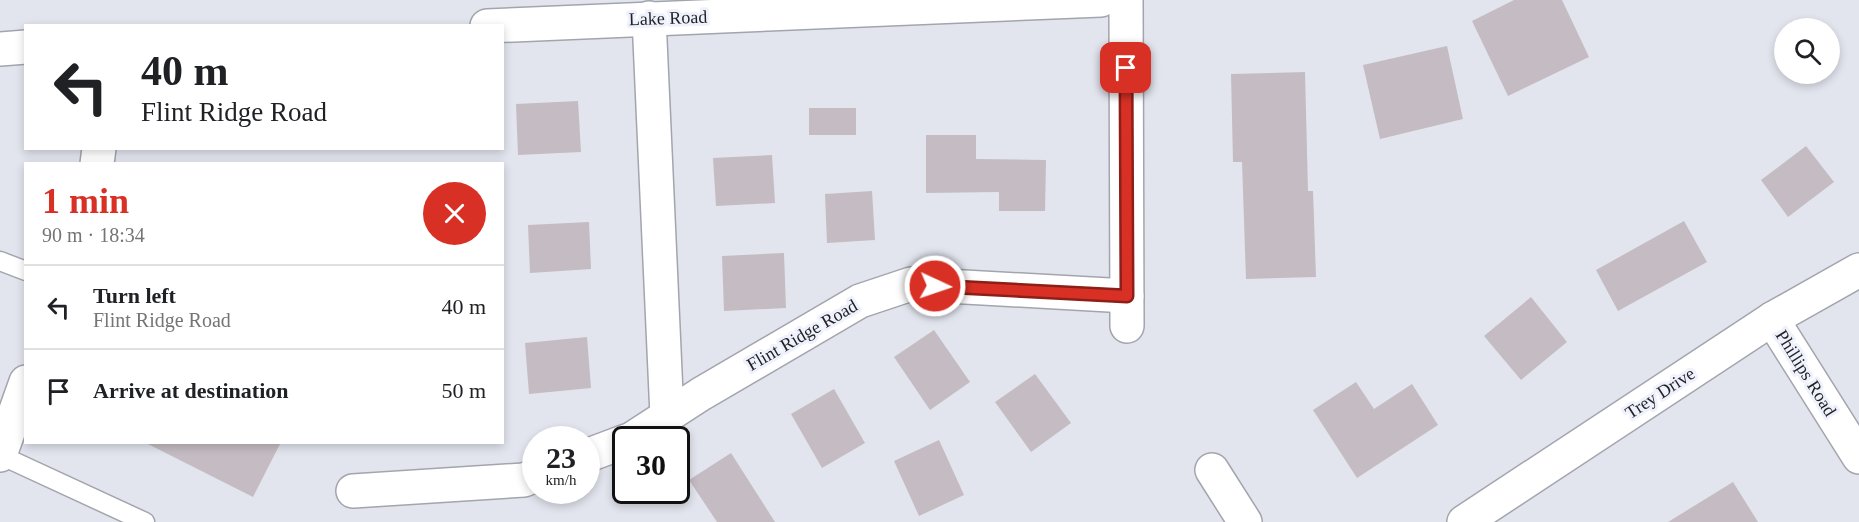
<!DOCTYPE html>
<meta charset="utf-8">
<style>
:root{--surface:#fff;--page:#f6f6f6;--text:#202124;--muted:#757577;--line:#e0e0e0;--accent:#d93025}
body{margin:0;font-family:"Times New Roman",serif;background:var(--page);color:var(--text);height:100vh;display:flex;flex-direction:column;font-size:22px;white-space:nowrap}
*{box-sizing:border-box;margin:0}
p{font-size:20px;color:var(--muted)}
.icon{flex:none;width:33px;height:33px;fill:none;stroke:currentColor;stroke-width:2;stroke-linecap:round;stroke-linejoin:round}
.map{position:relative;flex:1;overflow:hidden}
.sheet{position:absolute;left:24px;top:162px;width:480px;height:282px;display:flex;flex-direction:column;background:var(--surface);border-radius:0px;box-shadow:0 3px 9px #0003}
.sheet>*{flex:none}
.guide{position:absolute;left:24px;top:24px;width:480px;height:126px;border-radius:0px;box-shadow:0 3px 9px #0003;background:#fff;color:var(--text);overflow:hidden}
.tools{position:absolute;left:1774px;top:18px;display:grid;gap:12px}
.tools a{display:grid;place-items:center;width:66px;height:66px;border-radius:50%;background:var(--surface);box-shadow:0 3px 9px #0003;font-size:30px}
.speed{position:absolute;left:522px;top:426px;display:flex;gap:12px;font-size:30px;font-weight:700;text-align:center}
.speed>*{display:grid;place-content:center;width:78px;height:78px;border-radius:50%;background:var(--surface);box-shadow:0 3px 9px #0003;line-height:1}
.speed small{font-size:15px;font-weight:400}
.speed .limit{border:3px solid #111;border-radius:9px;background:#fff;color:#111}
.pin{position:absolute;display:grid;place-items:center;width:51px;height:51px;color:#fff;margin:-26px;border-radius:12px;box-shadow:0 3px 9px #0006}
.me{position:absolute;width:66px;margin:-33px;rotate:93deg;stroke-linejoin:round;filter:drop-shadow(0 0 4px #0008)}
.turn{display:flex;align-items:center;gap:21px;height:126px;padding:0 18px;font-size:27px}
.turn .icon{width:78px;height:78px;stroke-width:2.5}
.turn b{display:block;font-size:42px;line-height:51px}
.round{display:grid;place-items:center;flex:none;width:63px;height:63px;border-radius:32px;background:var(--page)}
.head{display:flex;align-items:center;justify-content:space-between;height:102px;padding:0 18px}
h1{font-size:36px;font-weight:600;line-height:45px;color:var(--accent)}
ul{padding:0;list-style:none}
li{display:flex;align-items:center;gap:18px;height:84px;padding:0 18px;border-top:2px solid var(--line)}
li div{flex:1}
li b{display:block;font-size:22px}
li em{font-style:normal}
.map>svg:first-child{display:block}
.building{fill:#c4bcc2}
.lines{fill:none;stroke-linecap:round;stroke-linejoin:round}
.service-casing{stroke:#a2a5ae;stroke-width:21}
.minor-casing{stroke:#a2a5ae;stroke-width:36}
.service{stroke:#fff;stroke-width:18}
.minor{stroke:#fff;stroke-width:33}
.route-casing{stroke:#8d1f18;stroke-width:15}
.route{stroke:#d93025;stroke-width:10}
.labels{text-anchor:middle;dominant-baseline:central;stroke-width:6;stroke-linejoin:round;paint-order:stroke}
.street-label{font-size:18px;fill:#1f2023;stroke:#eff2fc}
</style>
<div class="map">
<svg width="1859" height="522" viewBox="0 0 1859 522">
<rect width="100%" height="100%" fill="#e2e5ee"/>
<!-- building -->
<g class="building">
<path d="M 1514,0 L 1562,0 L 1589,57 L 1508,96 L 1472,21 Z"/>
<path d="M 1447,46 L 1463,119 L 1380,139 L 1363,65 Z"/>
<path d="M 1305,72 L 1308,191 L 1313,191 L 1316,277 L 1246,279 L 1242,162 L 1233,162 L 1231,74 Z"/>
<path d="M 578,101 L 581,152 L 518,155 L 516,104 Z"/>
<rect x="809" y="108" width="47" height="27"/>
<path d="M 926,135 L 976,135 L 976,159 L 1046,160 L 1045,211 L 999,211 L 999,192 L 926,193 Z"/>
<path d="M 1806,146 L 1834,182 L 1788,217 L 1761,180 Z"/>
<path d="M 772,155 L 775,203 L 716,206 L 713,158 Z"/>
<path d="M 872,191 L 875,240 L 827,243 L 825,194 Z"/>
<path d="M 1684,221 L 1707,262 L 1618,311 L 1596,270 Z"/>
<path d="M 589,222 L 591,269 L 530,273 L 528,225 Z"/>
<path d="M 784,253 L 786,308 L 724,311 L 722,256 Z"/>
<path d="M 1531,297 L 1567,342 L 1521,380 L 1484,336 Z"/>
<path d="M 934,330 L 970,382 L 930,410 L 894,357 Z"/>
<path d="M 587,337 L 591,388 L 529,394 L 525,343 Z"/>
<path d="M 1035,374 L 1071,423 L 1031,452 L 995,402 Z"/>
<path d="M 1356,382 L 1374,409 L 1412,384 L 1438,425 L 1357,478 L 1313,410 Z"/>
<path d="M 834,389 L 865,443 L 822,468 L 791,414 Z"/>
<path d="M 939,440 L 964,495 L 919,516 L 894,461 Z"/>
<path d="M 144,442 L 281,442 L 253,497 Z"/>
<path d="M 731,453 L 775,522 L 717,522 L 689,480 Z"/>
<path d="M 1733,482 L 1758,522 L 1668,522 Z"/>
</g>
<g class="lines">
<defs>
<g id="service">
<path d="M 0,261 L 26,271"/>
<path d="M 0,455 L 145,522"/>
</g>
<g id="minor">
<path d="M 1126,0 L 1127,326"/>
<path d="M 649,18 L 667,416"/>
<path d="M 487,26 L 1101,0"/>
<path d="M 0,49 L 26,47"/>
<path d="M 97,164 L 99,148"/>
<path d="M 1772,319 L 1859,457"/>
<path d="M 630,440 L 701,394 L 860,301 L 911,284 L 1127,296"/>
<path d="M 0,455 L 26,382"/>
<path d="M 586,456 L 626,441"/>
<path d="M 1212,470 L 1245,522"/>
<path d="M 353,491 L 524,480 L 536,475"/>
<path d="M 1464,522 L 1772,319 L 1859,270"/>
</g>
</defs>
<!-- service casing -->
<use href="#service" class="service-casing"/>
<!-- minor casing -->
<use href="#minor" class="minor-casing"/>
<!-- service -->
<use href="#service" class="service"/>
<!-- minor -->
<use href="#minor" class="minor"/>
</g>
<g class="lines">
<defs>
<path id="route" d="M 935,286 L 1127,296 L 1126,68"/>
</defs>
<!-- route casing -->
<use href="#route" class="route-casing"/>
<!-- route -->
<use href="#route" class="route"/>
</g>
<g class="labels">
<!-- street labels -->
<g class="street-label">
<text transform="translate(668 18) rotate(-2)">Lake Road</text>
<text transform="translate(802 335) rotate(-30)">Flint Ridge Road</text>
<text transform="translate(1806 373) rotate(58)">Phillips Road</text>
<text transform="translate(1660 393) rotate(-33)">Trey Drive</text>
</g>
</g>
</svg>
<div class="tools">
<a><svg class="icon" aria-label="search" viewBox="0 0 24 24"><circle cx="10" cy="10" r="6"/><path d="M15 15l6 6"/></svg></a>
</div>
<div class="speed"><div>23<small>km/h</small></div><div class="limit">30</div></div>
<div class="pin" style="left:1126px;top:68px;background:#d93025"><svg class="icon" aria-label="arrive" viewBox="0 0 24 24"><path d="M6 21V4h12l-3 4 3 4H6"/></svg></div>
<svg class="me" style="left:935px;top:286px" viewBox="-20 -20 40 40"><circle r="17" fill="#d93025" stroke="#fff" stroke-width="3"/><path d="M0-11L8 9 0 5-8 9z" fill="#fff"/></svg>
<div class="guide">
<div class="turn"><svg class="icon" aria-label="left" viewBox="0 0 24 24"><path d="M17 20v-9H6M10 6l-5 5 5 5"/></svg><div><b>40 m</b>Flint Ridge Road</div></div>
</div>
<section class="sheet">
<div class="head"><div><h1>1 min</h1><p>90 m · 18:34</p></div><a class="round" style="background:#d93025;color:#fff"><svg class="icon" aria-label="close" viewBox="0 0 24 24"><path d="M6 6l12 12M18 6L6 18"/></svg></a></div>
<ul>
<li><svg class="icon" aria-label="left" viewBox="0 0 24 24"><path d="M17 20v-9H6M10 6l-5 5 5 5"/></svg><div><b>Turn left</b><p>Flint Ridge Road</p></div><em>40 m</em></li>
<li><svg class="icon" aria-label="arrive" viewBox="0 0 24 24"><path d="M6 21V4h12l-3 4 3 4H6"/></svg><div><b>Arrive at destination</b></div><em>50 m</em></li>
</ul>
</section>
</div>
